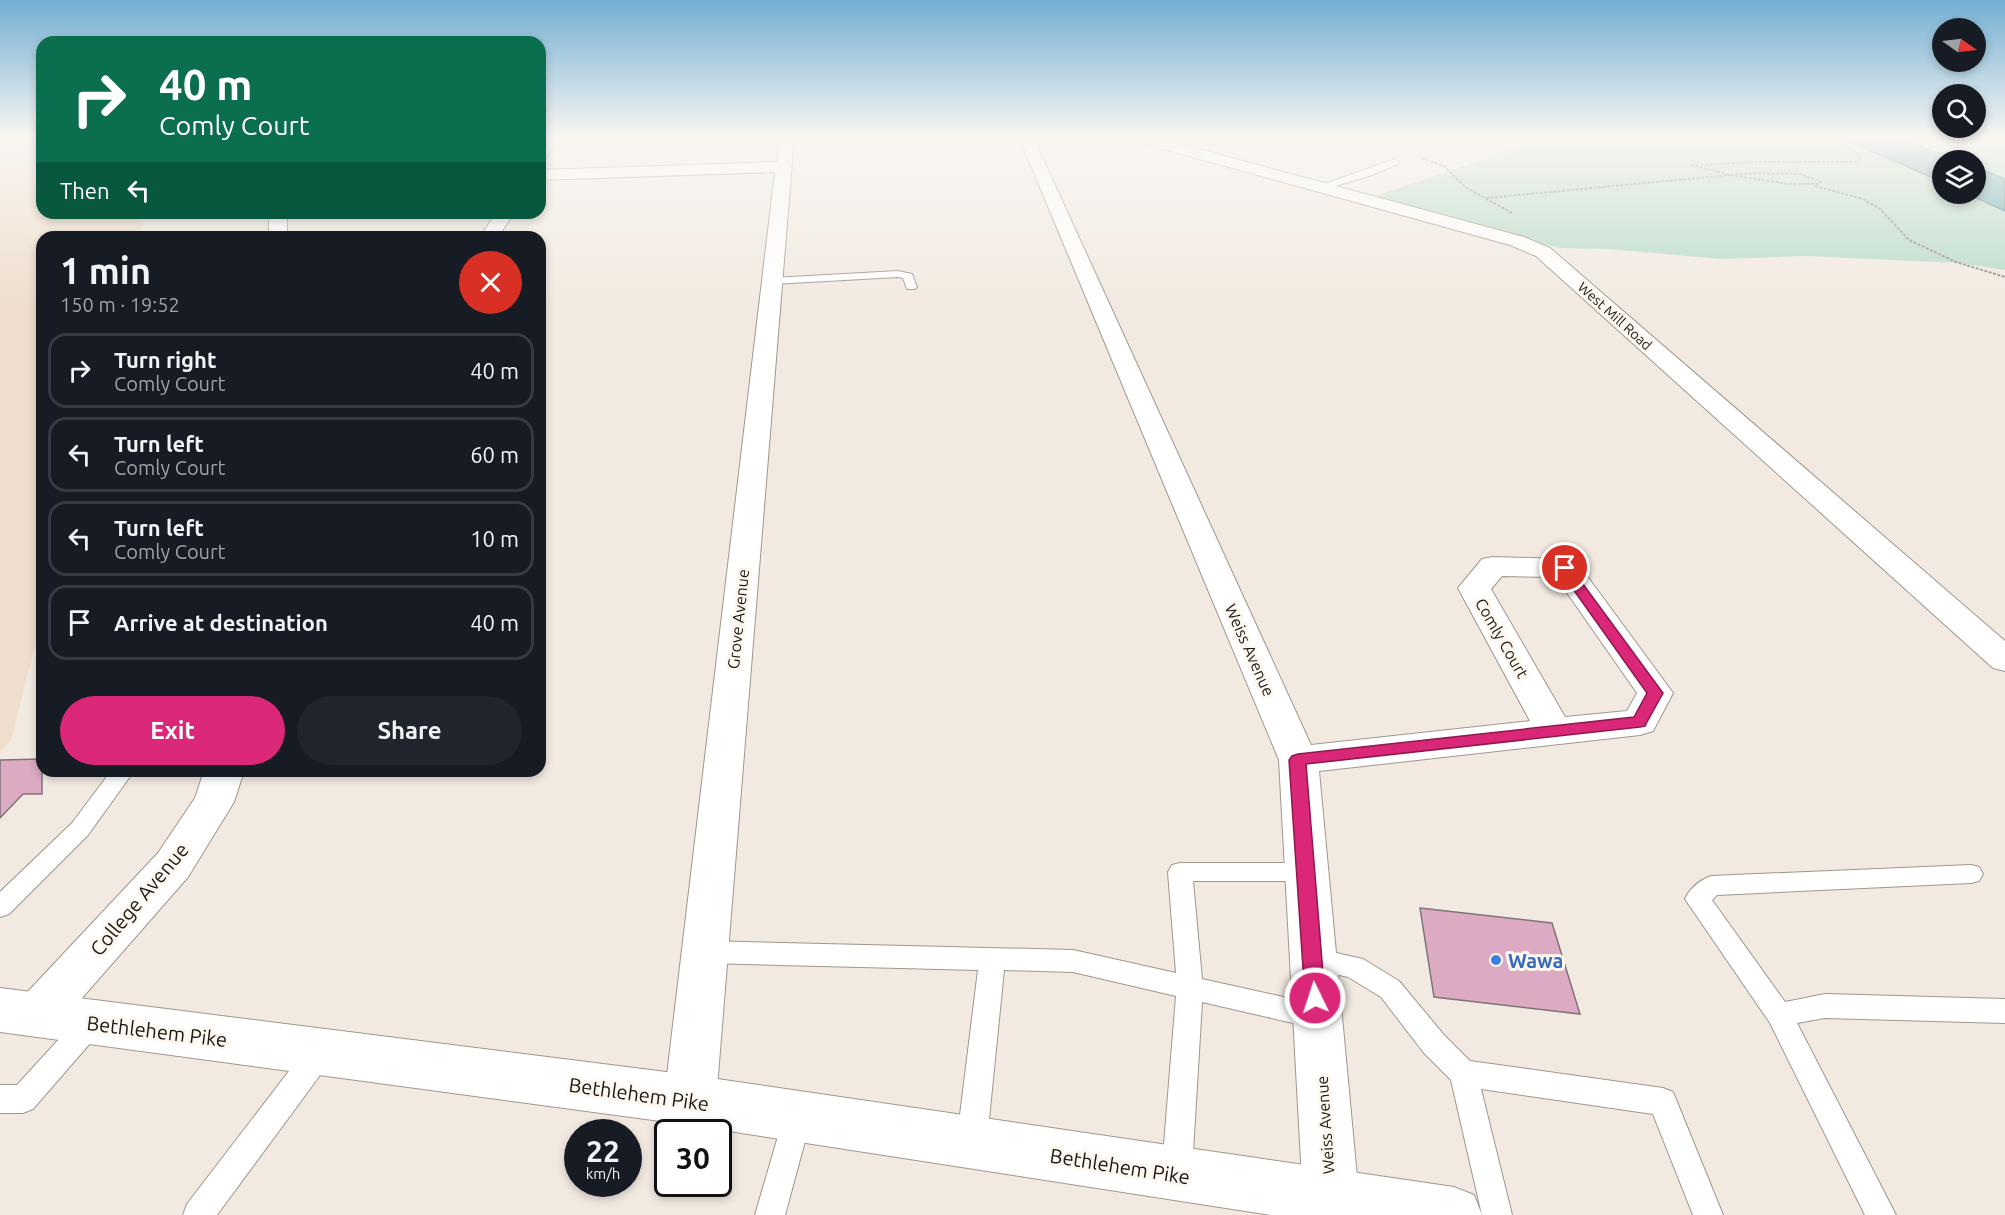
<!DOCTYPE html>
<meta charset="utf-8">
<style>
:root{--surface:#171b24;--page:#20242c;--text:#f1f3f6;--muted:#9ea1a6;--line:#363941;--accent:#db2777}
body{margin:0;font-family:Ubuntu,sans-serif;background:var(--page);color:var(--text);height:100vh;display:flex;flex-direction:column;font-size:22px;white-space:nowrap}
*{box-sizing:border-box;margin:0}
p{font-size:20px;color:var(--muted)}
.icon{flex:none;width:33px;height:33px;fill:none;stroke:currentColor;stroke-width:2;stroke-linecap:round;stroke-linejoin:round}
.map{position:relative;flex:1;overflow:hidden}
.drawer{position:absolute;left:36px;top:231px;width:510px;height:546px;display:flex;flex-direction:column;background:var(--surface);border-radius:18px;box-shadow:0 3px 9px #0003}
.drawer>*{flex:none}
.top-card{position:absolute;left:36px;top:36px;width:510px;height:183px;border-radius:18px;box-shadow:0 3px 9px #0003;background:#0b6e4f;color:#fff;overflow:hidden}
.needle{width:39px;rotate:104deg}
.controls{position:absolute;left:1932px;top:18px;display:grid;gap:12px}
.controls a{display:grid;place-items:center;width:54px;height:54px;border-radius:50%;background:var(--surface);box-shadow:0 3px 9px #0003;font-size:30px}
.speed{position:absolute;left:564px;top:1119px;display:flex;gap:12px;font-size:30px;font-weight:700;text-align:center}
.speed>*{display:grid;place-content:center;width:78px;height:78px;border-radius:50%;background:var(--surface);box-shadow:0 3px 9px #0003;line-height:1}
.speed small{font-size:15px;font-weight:400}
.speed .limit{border:3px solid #111;border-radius:9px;background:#fff;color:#111}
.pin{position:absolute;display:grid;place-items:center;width:51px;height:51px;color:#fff;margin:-26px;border:3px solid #fff;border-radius:50%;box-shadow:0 2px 6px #0007}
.me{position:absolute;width:66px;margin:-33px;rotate:356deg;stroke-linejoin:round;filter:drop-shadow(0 0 4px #0008)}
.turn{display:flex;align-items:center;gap:21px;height:126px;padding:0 24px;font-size:27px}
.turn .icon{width:78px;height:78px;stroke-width:2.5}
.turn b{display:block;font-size:42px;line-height:51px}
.then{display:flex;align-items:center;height:57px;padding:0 24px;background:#0003;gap:12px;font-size:22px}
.round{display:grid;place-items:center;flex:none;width:63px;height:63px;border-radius:32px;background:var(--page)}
.head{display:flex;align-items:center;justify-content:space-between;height:102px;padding:0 24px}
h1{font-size:36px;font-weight:700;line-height:45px}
.primary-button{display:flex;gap:12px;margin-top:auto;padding:12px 24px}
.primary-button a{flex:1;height:69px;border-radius:36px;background:var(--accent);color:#fff;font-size:24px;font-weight:700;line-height:69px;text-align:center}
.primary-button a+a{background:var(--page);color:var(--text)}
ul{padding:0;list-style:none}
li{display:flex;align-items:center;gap:18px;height:75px;margin:0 12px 9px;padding:0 12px;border:3px solid var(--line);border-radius:18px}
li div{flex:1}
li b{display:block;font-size:22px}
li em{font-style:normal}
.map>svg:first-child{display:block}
.education{fill:#efdecd}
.green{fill:#b8dbca;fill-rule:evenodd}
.water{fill:#64a7b1;stroke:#4e7c82;stroke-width:1.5}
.building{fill:#ddaac3;stroke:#7f7479;stroke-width:1.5}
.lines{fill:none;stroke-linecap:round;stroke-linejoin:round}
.lane-casing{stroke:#9f978f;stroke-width:2}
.street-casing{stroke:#9f978f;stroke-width:2}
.primary-casing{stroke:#9f978f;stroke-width:2}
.path{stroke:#938d87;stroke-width:2;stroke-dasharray:3 1.5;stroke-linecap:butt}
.lane{fill:#fff;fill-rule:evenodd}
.street{fill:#fff;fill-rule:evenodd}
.primary{fill:#fff;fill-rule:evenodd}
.route{fill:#db2777;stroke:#8e194d;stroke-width:1.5}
.shop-dot{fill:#3f7fe0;stroke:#fef7f0;stroke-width:2}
.labels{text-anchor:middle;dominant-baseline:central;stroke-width:6;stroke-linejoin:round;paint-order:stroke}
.far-street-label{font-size:14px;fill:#1b1815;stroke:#fef7f0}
.street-label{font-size:16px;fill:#1b1815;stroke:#fef7f0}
.near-street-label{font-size:20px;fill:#1b1815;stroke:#fef7f0}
.near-shop-label{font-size:20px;font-weight:bold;fill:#366cbe;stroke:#fef7f0;text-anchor:start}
</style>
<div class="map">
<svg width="2005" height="1215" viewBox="0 0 2005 1215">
<rect width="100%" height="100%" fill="#f2eae1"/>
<!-- education -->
<path class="education" d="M 0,137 L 42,137 L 42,213 L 145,213 L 139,237 L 42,237 L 42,618 L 11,740 L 0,752 Z"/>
<!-- green -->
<path class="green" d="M 1522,137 L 2005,137 L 2005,270 L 1959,263 L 1804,256 L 1722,259 L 1607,249 L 1559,248 L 1373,197 L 1531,143 ZM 1942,160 L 1976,160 L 1976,194 L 1942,194 Z"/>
<!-- water -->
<g class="water">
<path d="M 1840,137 L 1902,137 L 1926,149 L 1960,160 L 1942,160 L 1942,182 Z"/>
<path d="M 1976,167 L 2005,179 L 2005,211 L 1968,194 L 1976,194 Z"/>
</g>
<!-- building -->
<g class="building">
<path d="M 42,759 L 42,794 L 23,794 L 0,818 L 0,760 Z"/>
<path d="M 1420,908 L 1552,923 L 1580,1014 L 1434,997 Z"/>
</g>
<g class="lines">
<defs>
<g id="lane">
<path d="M 1395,159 L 1399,162 L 1398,164 L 1372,175 L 1318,191 L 1313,188 Z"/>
<path d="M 898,271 L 912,274 L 917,287 L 915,289 L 907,289 L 903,278 L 898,277 L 773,284 L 767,281 L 773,278 Z"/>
<path d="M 111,771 L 134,771 L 88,835 L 9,914 L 0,917 L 0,892 L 72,823 Z"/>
<path d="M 1180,863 L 1306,863 L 1314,865 L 1318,872 L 1314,879 L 1306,881 L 1193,881 L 1202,979 L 1315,1004 L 1324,1008 L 1328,1016 L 1324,1024 L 1315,1028 L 1202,1002 L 1192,1169 L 1188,1180 L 1177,1184 L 1166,1180 L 1162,1169 L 1176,996 L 1073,972 L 1004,970 L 987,1139 L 982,1149 L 972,1153 L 962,1149 L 957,1139 L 978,970 L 704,963 L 695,960 L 691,952 L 695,944 L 704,941 L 1073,950 L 1176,973 L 1168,872 L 1172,865 Z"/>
<path d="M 1971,865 L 1979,867 L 1983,874 L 1979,881 L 1971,883 L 1717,895 L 1712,900 L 1785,1002 L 1825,994 L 2005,999 L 2005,1023 L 1825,1018 L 1797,1023 L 1896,1215 L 1865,1215 L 1770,1023 L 1685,899 C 1690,888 1700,880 1711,876 Z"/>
<path d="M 1314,948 L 1363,959 L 1399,981 L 1444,1035 L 1470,1061 L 1663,1088 L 1673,1092 L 1723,1215 L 1693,1215 L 1653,1114 L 1481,1089 L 1512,1215 L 1482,1215 L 1451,1080 L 1424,1053 L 1381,997 L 1348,977 L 1305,967 L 1301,959 L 1305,951 Z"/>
<path d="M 90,1012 L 99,1015 L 103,1024 L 99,1033 L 33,1109 L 23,1113 L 0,1113 L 0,1085 L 17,1085 L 81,1015 Z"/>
<path d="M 319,1041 L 329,1045 L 333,1054 L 329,1063 L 217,1215 L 183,1215 L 187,1204 L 309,1045 Z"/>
<path d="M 797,1105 L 807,1109 L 811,1119 L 785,1215 L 755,1215 L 783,1119 L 787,1109 Z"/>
</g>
<g id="street">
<path d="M 541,137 L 555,137 L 548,155 L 540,160 Z"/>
<path d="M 780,137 L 794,137 L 716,1100 L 708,1118 L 690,1125 L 672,1118 L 664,1100 L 775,172 L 540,180 L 540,170 L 777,162 Z"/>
<path d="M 1019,137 L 1033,137 L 1311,745 L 1530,721 L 1458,588 L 1482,559 L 1493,557 L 1565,559 L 1576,561 L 1673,693 L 1653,731 L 1640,735 L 1319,771 L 1359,1198 L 1352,1215 L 1310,1215 L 1303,1198 L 1279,760 ZM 1502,576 L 1556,577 L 1637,693 L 1627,711 L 1565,717 L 1491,589 Z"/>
<path d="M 1129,137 L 1154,137 L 1524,237 L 1550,248 L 2005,641 L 2005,671 L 1993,668 L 1536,256 L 1510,245 L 1131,140 Z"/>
<rect x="269" y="213" width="18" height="24"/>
<path d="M 496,213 L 514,213 L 498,237 L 480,237 Z"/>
<path d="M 204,771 L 244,771 L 234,802 L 188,877 L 54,1030 L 37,1037 L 20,1030 L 13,1015 L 20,1000 L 158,853 L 195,798 Z"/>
</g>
<path id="primary" d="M 0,988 L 690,1075 L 1454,1187 L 1474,1195 L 1482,1215 L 1271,1215 L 690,1125 L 0,1032 Z"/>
</defs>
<!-- lane casing -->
<use href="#lane" class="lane-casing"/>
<!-- street casing -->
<use href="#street" class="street-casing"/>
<!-- primary casing -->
<use href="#primary" class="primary-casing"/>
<!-- path -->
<g class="path">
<path d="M 1422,158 L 1444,166 L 1465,187 L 1512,213"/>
<path d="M 1691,165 L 1730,175"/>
<path d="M 1696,165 L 1756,162 L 1857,162 L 1861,157 L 1832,137"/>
<path d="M 1758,173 L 1800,174 L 1821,182 L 1819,184 L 1788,184 L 1730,175 Z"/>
<path d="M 1815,186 L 1863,199 L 1880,209 L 1909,240 L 1956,262 L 2005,277"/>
<path d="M 1486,198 L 1730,175"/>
</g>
<!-- lane -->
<use href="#lane" class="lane"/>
<!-- street -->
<use href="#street" class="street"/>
<!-- primary -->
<use href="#primary" class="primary"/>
</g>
<!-- sky -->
<linearGradient id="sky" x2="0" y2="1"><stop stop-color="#73afd2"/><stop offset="0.45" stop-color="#f9f6f2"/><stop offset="1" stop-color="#f9f6f2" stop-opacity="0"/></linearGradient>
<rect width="2005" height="307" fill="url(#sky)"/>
<!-- route -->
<path class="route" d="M 1565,564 L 1569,565 L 1663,693 L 1647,722 L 1645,726 L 1640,727 L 1306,764 L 1325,998 L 1322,1004 L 1315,1006 L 1308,1004 L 1305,998 L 1289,760 L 1292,756 L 1298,754 L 1634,717 L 1647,693 L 1558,568 Z"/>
<!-- markers -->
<circle class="shop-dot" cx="1496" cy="960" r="6"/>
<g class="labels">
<!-- far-street labels -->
<g class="far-street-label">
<text transform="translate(1615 316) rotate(42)">West Mill Road</text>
</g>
<!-- street labels -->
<g class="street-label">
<text transform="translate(738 619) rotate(-84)">Grove Avenue</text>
<text transform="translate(1502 638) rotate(60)">Comly Court</text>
<text transform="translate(1250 650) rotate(66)">Weiss Avenue</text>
<text transform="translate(1325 1125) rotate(-94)">Weiss Avenue</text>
</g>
<!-- near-street labels -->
<g class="near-street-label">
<text transform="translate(139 899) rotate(-50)">College Avenue</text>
<text transform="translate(157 1031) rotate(7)">Bethlehem Pike</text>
<text transform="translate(639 1094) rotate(8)">Bethlehem Pike</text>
<text transform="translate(1120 1166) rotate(9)">Bethlehem Pike</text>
</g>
<!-- near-shop labels -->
<g class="near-shop-label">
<text x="1508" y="960">Wawa</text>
</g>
</g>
</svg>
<div class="controls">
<a><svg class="needle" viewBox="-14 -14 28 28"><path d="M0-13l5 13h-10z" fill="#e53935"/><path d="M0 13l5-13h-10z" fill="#9ea1a6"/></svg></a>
<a><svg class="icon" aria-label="search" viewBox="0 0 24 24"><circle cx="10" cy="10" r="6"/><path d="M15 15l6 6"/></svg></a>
<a><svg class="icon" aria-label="layers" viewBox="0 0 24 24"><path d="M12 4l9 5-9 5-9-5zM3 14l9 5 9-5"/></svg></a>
</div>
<div class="speed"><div>22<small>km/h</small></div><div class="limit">30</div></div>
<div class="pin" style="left:1565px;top:568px;background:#d93025"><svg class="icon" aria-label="arrive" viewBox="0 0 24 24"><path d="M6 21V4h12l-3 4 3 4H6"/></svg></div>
<svg class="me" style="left:1315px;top:998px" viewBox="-20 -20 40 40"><circle r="17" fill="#db2777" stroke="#fff" stroke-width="3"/><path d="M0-11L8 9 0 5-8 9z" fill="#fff"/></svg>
<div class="top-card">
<div class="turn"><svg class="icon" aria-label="right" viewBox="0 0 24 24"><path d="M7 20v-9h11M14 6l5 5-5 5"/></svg><div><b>40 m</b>Comly Court</div></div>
<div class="then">Then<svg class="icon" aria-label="left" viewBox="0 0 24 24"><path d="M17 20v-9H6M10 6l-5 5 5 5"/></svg></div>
</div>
<section class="drawer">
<div class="head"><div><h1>1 min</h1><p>150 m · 19:52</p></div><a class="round" style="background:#d93025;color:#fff"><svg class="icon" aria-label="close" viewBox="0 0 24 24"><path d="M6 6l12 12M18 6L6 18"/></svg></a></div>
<ul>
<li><svg class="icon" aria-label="right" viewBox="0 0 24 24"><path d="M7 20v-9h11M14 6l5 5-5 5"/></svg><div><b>Turn right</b><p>Comly Court</p></div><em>40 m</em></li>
<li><svg class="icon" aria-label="left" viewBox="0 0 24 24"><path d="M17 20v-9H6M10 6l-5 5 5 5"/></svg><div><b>Turn left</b><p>Comly Court</p></div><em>60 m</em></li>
<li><svg class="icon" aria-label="left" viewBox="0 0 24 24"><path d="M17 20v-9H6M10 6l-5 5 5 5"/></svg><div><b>Turn left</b><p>Comly Court</p></div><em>10 m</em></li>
<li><svg class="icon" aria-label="arrive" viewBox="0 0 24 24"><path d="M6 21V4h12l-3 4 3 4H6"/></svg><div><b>Arrive at destination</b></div><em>40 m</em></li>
</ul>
<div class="primary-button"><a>Exit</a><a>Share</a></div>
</section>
</div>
